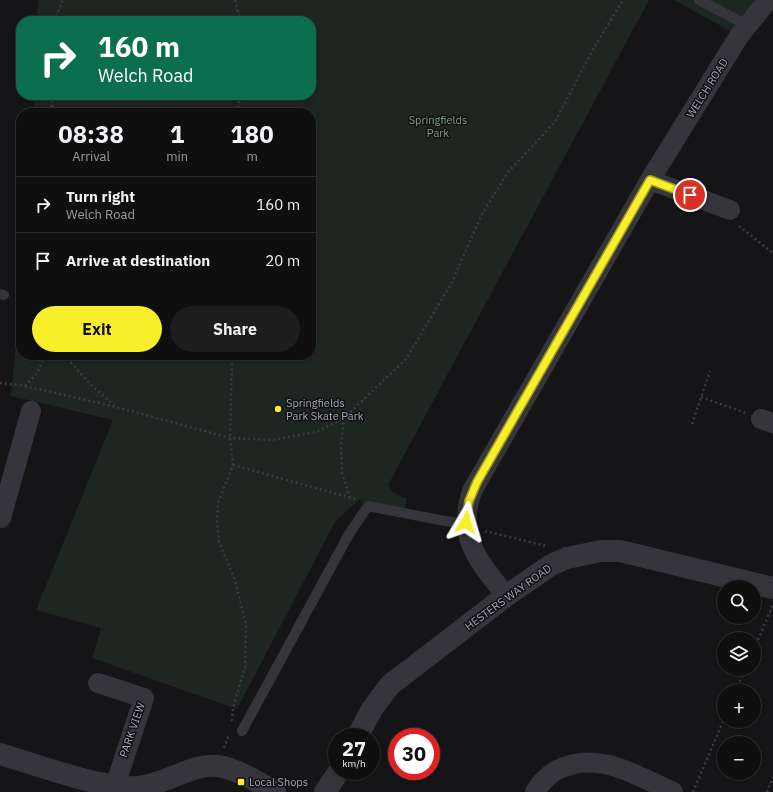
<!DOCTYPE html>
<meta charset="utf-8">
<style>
:root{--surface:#100f10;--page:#1e1d1e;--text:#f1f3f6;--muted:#9c9c9f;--line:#302f30;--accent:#f8ee2b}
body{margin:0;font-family:"IBM Plex Sans",sans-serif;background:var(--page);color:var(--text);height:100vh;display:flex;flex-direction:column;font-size:15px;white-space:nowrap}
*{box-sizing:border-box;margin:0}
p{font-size:13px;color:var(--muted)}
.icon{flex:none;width:22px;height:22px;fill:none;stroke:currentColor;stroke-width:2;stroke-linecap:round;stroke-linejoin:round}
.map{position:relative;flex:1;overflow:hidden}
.panel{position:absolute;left:16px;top:108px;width:300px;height:252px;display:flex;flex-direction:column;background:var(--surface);border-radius:16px;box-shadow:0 2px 6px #0003,0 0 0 1px var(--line)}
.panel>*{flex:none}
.banner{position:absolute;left:16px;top:16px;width:300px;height:84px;border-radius:16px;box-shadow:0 2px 6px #0003,0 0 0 1px var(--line);background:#0b6e4f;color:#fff;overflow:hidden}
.buttons{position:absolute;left:717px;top:580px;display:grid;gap:8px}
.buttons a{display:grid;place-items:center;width:44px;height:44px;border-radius:50%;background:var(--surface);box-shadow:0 2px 6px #0003,0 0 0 1px var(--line);font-size:20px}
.speed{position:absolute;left:328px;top:728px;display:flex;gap:8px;font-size:20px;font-weight:700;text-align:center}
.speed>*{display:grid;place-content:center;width:52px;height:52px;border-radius:50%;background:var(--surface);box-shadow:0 2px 6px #0003,0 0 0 1px var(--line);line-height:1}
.speed small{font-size:10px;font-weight:400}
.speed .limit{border:6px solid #d22;background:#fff;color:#111}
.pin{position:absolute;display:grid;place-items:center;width:34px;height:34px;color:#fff;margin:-17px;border:2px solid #fff;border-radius:50%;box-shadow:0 1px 4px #0007}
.me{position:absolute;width:44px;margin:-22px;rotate:7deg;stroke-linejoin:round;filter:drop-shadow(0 0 3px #0008)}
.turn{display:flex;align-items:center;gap:14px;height:84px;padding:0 16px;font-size:18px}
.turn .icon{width:52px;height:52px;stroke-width:2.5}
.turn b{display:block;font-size:28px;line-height:34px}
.eta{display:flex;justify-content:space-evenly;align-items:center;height:68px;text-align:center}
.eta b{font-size:24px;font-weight:700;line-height:28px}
.cta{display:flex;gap:8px;margin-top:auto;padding:8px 16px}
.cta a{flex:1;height:46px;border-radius:24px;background:var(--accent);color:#111;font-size:16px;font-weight:700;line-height:46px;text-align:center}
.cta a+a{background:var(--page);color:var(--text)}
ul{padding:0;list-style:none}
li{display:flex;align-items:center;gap:12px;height:56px;padding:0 16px;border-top:1px solid var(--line)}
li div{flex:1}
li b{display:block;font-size:15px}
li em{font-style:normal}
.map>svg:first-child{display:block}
.green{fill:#1e2621}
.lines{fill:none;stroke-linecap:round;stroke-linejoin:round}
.path{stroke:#3b3b43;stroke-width:2.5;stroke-dasharray:2 3;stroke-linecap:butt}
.service{stroke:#36353c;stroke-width:10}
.minor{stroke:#36353c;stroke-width:20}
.tertiary{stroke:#36353c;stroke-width:22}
.route-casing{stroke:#a19b1c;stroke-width:10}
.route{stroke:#f8ee2b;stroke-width:7}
.poi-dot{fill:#f8ee2b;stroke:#100f11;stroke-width:1.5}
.labels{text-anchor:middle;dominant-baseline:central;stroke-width:3;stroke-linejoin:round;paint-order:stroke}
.street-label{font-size:11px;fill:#a6a6b7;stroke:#100f11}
.park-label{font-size:11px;fill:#7ca38a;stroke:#100f11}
.poi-label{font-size:11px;fill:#a6a6b7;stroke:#100f11;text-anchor:start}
</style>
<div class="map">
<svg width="773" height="792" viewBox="0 0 773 792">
<rect width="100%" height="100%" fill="#151416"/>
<!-- green -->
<g class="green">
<path d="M 38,0 L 649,0 L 388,485 L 392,492 L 407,499 L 403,514 L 368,506 L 359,500 L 335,522 L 237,709 L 92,658 L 101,628 L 36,610 L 113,420 L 11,396 L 21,289 L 21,355 L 311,355 L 311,113 L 33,113 L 35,95 L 311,95 L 311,21 L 37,21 Z"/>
<path d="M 674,0 L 764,0 L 739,36 Z"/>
</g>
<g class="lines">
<!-- path -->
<g class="path">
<path d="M 235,0 L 240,21"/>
<path d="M 54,21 L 63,0"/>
<path d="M 51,95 L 52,113"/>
<path d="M 238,113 L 240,95"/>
<path d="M 739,226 L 773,253"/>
<path d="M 64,355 L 92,386 L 116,407"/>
<path d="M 0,383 L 25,386 L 116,407 L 230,438 L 272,440 L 316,432 L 344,418"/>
<path d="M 25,386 L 38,372 L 44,355"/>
<path d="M 701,397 L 746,413"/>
<path d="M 692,424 L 710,371"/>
<path d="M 233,465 L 358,500"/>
<path d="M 350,498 L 342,473 L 341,445 L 344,418 L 406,359 L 451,284 L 481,216 L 508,172 L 555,122 L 592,51 L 623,0"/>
<path d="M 485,531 L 546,546"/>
<path d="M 754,649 L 773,605"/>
<path d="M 736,691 L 745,669"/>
<path d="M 232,721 L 233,708 L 245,667 L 246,625 L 235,580 L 219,542 L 217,521 L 218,503 L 233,465 L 230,438 L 232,355"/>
<path d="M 224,748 L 229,734"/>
<path d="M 693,792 L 724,719"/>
<path d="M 767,792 L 773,777"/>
</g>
<!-- service -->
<g class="service">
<path d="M 699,0 L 747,25"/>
<path d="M 0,294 L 4,295"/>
<path d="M 242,731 L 349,534 L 368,506 L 450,522 L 466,522"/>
</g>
<!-- minor -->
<g class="minor">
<path d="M 650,180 L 730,210"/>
<path d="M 761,419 L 773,423"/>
<path d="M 1,518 L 31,411"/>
<path d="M 506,596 C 479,561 456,538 472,491 L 650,180 L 739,36 L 768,0"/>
<path d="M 98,683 L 144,698 L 113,792"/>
<path d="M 535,792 C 541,782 549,774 559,769 C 599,750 637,776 673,792"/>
</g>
<!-- tertiary -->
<g class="tertiary">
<path d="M 357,737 L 372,709 L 390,685 L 506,596 L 551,565 L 567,558 L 601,551 L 620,551 L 773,588"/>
<path d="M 0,754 C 41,766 84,783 126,787 C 160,790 189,763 217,766 C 236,768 259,783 275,792"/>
<path d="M 325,792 L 339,771"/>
</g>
</g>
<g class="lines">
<defs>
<path id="route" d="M 466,522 L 469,501 L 477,482 L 650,180 L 690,195"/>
</defs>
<!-- route casing -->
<use href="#route" class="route-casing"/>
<!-- route -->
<use href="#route" class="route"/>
</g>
<!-- markers -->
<g class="poi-dot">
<circle cx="278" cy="409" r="4"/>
<rect x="237" y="778" width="8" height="8" rx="2"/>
</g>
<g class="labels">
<!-- street labels -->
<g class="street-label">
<text transform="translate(707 88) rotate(-58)">WELCH ROAD</text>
<text transform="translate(508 597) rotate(-36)">HESTERS WAY ROAD</text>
<text transform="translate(132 730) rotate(-71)">PARK VIEW</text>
</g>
<!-- park labels -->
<g class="park-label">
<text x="438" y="120">Springfields<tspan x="438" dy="13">Park</tspan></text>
</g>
<!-- poi labels -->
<g class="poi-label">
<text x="286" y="403">Springfields<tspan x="286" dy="13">Park Skate Park</tspan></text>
<text x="249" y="782">Local Shops</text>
</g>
</g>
</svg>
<div class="buttons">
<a><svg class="icon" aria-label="search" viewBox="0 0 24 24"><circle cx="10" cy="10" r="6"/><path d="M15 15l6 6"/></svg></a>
<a><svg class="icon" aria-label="layers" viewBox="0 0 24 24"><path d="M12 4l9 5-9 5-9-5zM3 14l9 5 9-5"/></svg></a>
<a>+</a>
<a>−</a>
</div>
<div class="speed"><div>27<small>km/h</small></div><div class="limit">30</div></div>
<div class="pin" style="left:690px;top:195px;background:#d93025"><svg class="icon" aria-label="arrive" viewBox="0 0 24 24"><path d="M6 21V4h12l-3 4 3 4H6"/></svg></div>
<svg class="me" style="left:466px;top:522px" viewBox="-20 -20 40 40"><path d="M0-17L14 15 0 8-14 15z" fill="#f8ee2b" stroke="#fff" stroke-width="4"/></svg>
<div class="banner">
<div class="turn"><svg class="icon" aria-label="right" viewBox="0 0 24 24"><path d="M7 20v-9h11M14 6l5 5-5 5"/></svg><div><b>160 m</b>Welch Road</div></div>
</div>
<section class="panel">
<div class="eta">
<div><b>08:38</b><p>Arrival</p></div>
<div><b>1</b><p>min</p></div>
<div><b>180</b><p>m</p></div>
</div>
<ul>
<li><svg class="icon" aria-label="right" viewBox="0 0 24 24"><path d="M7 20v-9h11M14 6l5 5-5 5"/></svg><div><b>Turn right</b><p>Welch Road</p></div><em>160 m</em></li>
<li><svg class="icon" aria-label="arrive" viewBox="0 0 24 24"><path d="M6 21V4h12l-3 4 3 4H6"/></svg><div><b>Arrive at destination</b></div><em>20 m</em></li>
</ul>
<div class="cta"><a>Exit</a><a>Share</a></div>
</section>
</div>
